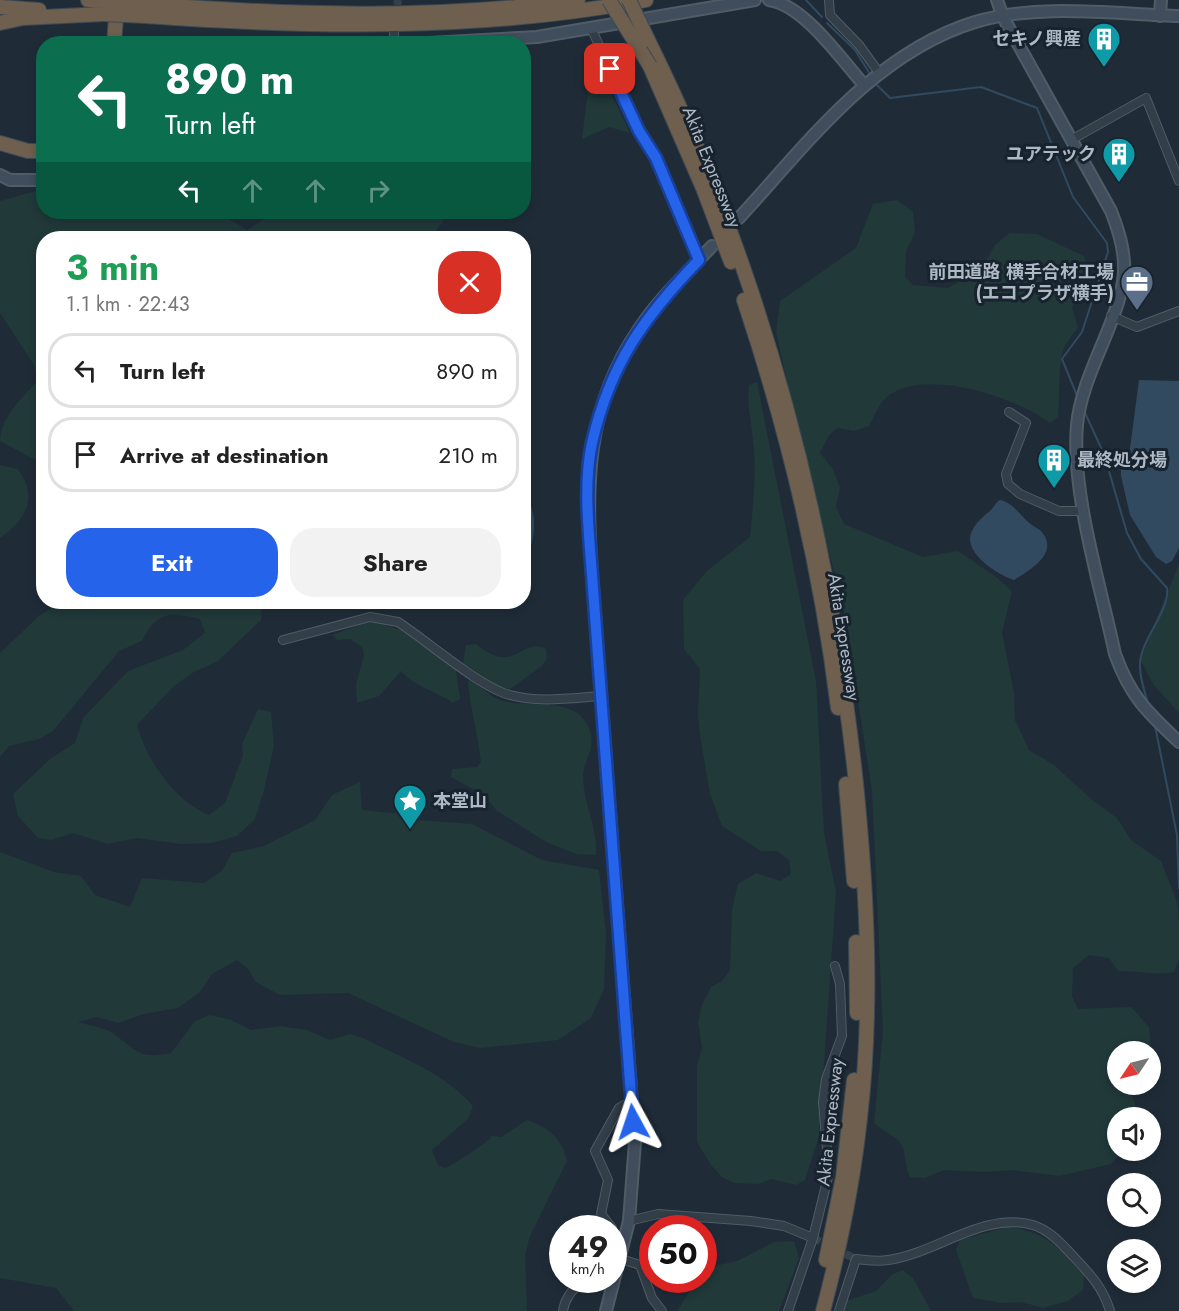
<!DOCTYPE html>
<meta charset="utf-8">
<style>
:root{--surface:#fff;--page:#f2f2f2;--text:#222;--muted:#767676;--line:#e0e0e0;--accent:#2563eb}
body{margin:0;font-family:Jost,"Noto Sans JP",sans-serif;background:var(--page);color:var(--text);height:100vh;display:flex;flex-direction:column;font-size:22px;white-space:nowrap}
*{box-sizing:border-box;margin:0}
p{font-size:20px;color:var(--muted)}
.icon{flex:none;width:33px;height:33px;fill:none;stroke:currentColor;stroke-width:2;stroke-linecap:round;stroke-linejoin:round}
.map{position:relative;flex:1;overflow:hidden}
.sheet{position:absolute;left:36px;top:231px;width:495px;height:378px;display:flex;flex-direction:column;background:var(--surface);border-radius:24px;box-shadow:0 3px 9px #0003}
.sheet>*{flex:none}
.banner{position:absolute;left:36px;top:36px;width:495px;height:183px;border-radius:24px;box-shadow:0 3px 9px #0003;background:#0b6e4f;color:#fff;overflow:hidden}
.needle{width:39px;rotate:235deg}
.controls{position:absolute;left:1107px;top:1041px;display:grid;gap:12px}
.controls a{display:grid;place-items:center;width:54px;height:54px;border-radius:50%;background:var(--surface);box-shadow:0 3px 9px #0003;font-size:30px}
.speed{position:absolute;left:549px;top:1215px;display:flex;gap:12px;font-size:30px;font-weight:700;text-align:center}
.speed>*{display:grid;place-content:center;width:78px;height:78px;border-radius:50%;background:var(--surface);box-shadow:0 3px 9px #0003;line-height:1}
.speed small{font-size:15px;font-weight:400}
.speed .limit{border:9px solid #d22;background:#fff;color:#111}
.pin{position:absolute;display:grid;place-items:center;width:51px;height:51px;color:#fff;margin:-26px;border-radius:12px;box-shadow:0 3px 9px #0006}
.me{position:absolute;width:66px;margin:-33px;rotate:355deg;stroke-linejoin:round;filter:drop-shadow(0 0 4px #0008)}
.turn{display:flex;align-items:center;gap:21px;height:126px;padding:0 30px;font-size:27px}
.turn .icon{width:78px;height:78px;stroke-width:2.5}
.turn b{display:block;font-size:42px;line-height:51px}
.lanes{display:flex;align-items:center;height:57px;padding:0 30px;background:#0003;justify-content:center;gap:30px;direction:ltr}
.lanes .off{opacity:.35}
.round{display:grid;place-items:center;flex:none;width:63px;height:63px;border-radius:24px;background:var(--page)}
.overview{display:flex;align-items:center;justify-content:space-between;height:102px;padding:0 30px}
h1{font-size:36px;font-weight:700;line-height:45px;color:#1e9e55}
.cta{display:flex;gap:12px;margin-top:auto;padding:12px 30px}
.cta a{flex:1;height:69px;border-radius:24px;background:var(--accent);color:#fff;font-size:24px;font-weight:700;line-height:69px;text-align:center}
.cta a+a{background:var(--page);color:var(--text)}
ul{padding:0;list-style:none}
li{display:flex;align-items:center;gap:18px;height:75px;margin:0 12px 9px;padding:0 18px;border:3px solid var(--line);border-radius:24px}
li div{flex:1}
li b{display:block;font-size:22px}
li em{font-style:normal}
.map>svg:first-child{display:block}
.green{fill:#213939}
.water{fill:#314a60}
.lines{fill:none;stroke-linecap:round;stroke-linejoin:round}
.stream{stroke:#314a60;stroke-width:2}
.street-tunnel{stroke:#34414d;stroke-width:8;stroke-dasharray:8 4;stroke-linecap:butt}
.street-casing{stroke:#505c66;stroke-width:10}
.secondary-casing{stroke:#505c66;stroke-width:14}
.highway-casing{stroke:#3d4953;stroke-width:16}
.street{stroke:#323e48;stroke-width:8}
.secondary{stroke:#404d5c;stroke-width:10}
.highway{stroke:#6f5f4f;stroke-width:14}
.highway-bridge-casing{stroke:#3d4953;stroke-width:16;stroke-linecap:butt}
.highway-bridge{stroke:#6f5f4f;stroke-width:14}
.route-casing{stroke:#184099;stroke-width:15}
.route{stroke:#2563eb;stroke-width:10}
.labels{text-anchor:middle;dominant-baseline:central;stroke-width:6;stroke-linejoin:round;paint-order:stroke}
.poi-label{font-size:18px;font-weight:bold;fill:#adb9c5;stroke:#18232d;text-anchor:end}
.street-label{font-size:18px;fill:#adb9c5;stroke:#18232d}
</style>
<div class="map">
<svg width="1179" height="1311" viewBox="0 0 1179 1311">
<rect width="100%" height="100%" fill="#1f2c38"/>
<!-- green -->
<g class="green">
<path d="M 589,82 L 606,83 L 630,133 L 609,127 L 582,139 Z"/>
<path d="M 43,189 L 44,212 L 225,212 L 222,215 L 247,230 L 275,212 L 450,212 L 434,233 L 434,238 L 44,238 L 43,464 L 0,441 C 0,418 23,397 38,380 L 34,365 L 0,313 L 0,201 Z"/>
<path d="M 897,200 L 913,212 L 915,232 L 906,252 L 905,277 L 913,285 L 948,288 L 982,268 L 995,245 L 1010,233 L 1037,234 L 1084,256 L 1089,275 L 1072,307 L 1078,328 C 1073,334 1067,341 1064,348 C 1058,362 1060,398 1058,417 L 1050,423 C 1016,397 927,368 889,395 C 880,401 874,417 869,426 L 854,431 L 838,428 L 829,435 L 820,453 L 833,469 L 840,488 L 836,507 L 844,524 L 923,557 L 958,551 L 995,576 L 1012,591 L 1002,633 L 1014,693 L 1015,720 L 1029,750 L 1054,765 L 1090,798 L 1117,818 L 1131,840 L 1161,861 L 1177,902 L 1179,918 L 1179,959 L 1174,972 C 1155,976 1137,970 1118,971 L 1109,958 L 1089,955 L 1073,968 L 1072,996 L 1078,1009 L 1131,1007 L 1149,1027 L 1151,1051 L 1118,1052 L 1118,1084 L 1129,1085 L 1136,1107 L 1133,1117 L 1118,1118 L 1118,1150 L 1123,1151 L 1111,1164 L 1059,1176 L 1012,1170 L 985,1172 L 944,1170 L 925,1178 L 910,1177 C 905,1167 906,1158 903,1148 C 899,1136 883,1132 874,1123 L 883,1031 L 872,791 L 843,605 L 806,465 L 776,332 L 780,301 L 856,248 L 873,204 Z"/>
<path d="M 757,382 L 816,681 L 824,833 L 836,892 L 819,1136 L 805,1180 L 796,1185 L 772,1179 L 758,1184 L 734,1183 L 722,1177 L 711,1165 L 697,1142 L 697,1065 L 702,1048 L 698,1022 L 702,1005 L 711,987 L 722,981 L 730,970 L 732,910 L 738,884 L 756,873 L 780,881 L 791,874 L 789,860 L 777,851 L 761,851 L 722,826 L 710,794 L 700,735 L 698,714 L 700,669 L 684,649 L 683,600 L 707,571 L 750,537 C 753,505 757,472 753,440 C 751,419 747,406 749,385 Z"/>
<path d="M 0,465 L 18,469 C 38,497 27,519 0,538 Z"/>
<path d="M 1179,564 L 1179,713 L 1153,684 L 1140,659 Z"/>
<path d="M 60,602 L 260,602 L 262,605 L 261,620 L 218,661 L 192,673 L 173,687 L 137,725 C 147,761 174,800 209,815 L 225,803 L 243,755 L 242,744 L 258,709 L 271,712 L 274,746 L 264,790 L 255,819 L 237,836 L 212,843 L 181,844 L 137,838 L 108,844 L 73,833 L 51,840 L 38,838 L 18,816 L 13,794 L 50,759 L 75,743 L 83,718 L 128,671 L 183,650 L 205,633 L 200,619 C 169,611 156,612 142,641 L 119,651 L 53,731 L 39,739 L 9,746 L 0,757 L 0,653 L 39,616 Z"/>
<path d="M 370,621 L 401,630 L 456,670 L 460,699 L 453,703 C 433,689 418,689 401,671 L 379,696 L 357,703 L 356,685 L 364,654 L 362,647 L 350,639 L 337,640 L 332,635 Z"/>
<path d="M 476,644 C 516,677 521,636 546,649 L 547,658 L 542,666 L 510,689 L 499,687 L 463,663 L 466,645 Z"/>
<path d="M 470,679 C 480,685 490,697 500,700 C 527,710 577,693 590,730 C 596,748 584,760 583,775 C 583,803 598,826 596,855 L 576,854 L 546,842 L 496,810 L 485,796 L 451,777 L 452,769 L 477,767 L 481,762 C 478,735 470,708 468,682 Z"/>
<path d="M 360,782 L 362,810 L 403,814 L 416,820 L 472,824 L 542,860 L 599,870 L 606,934 L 604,989 L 591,1018 L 558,1040 L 480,1048 L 454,1042 L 348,993 L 280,995 L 256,982 L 248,969 L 237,960 L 212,974 L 199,993 L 178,1008 L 144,1014 L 118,1023 L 97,1017 L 78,1022 C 88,1025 102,1027 111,1032 C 136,1049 137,1060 171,1053 L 195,1021 L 210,1015 L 231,1020 L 251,1030 L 281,1026 L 307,1030 L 330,1040 L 350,1034 L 363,1038 C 400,1057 445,1073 473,1106 L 468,1119 L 432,1150 L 438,1165 L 445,1168 C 451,1166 490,1141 492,1136 L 501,1137 L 527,1120 C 548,1127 562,1138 567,1161 L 530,1236 L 525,1255 L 527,1311 L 74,1311 L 56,1288 L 0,1278 L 0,852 L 54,872 L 81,876 L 95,895 L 130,907 L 142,878 L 204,883 L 222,871 L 232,853 L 264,846 L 315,820 L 332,795 Z"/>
<path d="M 1007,1227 C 1046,1231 1058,1247 1084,1275 L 1083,1290 L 1068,1301 L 1043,1308 L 1021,1302 L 1002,1303 L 973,1298 L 956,1250 L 960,1240 Z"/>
<path d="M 794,1241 L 799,1258 L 779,1311 L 677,1311 L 697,1280 L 704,1280 L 704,1275 L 719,1265 L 737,1261 L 774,1242 Z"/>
<path d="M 903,1270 L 913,1278 L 931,1311 L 843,1311 L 846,1301 L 876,1291 L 893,1274 Z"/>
</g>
<!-- water -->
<g class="water">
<path d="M 1139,380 L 1179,381 L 1179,548 L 1172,561 L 1166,564 L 1156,557 L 1130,515 L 1121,476 L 1121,467 L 1129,456 Z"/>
<path d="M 524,493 C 542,517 532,544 524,569 Z"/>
<path d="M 1000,500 C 1011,502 1018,512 1026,520 C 1031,526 1040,528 1044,535 C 1057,555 1028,571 1014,580 C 998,575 961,552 972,531 C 976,522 984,516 991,510 C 995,506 995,503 1000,500 Z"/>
</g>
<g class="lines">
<!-- stream -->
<g class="stream">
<path d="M 806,0 L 822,17"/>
<path d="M 827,23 L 855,50 L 870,74"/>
<path d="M 876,84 L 890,98 L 981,87 L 1037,108 L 1073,197 L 1107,243 L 1108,252 L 1082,332 L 1062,359 L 1078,398"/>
<path d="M 1085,413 L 1104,454 L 1127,533 L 1141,559 L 1167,588 C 1170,611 1142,637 1140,663 C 1139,677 1145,693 1149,706"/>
<path d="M 1155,726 L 1177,835 L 1179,888"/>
</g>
<!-- street-tunnel -->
<g class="street-tunnel">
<path d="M 396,17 L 398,0"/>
<path d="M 813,1238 L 856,1259"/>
</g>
<defs>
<g id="street">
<path d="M 829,0 L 830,15 L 859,45 L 880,74"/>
<path d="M 591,28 L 639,131 L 656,158 L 699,260"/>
<path d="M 394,44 L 394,33"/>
<path d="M 1071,140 L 1146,98 L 1179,181"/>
<path d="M 1111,316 L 1137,327 L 1179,311"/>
<path d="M 1009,412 L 1026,423 L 1006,474 L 1008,484 L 1020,494 L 1059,511 L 1084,511"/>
<path d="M 283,640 L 370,617 L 398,622 C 426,640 481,688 510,695 C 539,703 572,698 602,696"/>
<path d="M 629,1221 L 658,1214 L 751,1221 L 784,1226 L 813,1238"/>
<path d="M 612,1228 L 601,1214 L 608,1180 L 595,1151 L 619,1108 L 631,1101"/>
<path d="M 621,1259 L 640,1265 L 652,1298 L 662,1311"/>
<path d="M 563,1311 C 565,1297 573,1288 584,1280"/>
<path d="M 788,1311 L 813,1238 L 829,1173 L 823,1102 L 826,1079 L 842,1036 L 840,984 L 835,966"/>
<path d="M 839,1311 L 856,1259 C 867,1260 878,1262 888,1260 C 935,1254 984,1211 1033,1225 C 1049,1230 1061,1243 1072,1255 C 1089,1273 1103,1287 1110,1311"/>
</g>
<g id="secondary">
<path d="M 769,0 C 804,5 841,59 864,85"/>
<path d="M 997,0 L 1003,17 L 1111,211 C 1120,234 1127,258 1123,282 C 1114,331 1082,375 1077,425 C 1071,493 1101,587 1115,654 C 1130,696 1147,712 1179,742"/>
<path d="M 1160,16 L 1161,0"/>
<path d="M 209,44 L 286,44"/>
<path d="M 411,44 L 537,37 L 755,0"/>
<path d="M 0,175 L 10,180 L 44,180"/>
<path d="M 739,218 C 807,144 874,53 975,22 C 1039,3 1113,14 1179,16"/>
<path d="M 606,1311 L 629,1221 L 635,1142 L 592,575 C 586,484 585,408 639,329 C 659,298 687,273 712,246"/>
</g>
<g id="highway">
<path d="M 88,0 L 104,1"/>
<path d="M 144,4 C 289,15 434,20 578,0"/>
<path d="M 0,7 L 39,10"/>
<path d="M 146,16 C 314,28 480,31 646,0"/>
<path d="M 0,23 L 23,18 L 104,14"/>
<path d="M 648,40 C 763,272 828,526 856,783 C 867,893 873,1007 860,1118 C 853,1184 840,1247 823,1311"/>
<path d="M 114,44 L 117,4"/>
<path d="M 650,66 L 703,188 L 731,262"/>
<path d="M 0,143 L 28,151 L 44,151"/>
<path d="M 744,300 C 788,432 821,570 838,708"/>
<path d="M 846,784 L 854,881"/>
<path d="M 856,942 L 857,1013"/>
<path d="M 826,1260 L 843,1177 L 854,1080"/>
</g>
</defs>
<!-- street casing -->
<use href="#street" class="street-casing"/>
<!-- secondary casing -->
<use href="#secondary" class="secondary-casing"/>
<!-- highway casing -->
<use href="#highway" class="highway-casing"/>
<!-- street -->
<use href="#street" class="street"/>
<!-- secondary -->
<use href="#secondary" class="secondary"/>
<!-- highway -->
<use href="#highway" class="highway"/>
<defs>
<g id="highway-bridge">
<path d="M 609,0 L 650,66"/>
<path d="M 629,0 L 648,40"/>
<path d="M 104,1 L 144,4"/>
<path d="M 104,14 L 146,16"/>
</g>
</defs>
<!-- highway-bridge casing -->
<use href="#highway-bridge" class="highway-bridge-casing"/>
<!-- highway-bridge -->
<use href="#highway-bridge" class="highway-bridge"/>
</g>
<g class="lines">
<defs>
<path id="route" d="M 610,69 L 639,131 L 656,158 L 699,260 C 644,317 610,364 592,443 C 583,485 589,533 592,575 L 633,1122"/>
</defs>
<!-- route casing -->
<use href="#route" class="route-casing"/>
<!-- route -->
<use href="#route" class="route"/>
</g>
<!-- icons -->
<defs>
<symbol id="building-pin" viewBox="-11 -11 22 30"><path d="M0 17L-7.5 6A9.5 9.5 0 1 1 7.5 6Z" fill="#0f9aa8" stroke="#18232d"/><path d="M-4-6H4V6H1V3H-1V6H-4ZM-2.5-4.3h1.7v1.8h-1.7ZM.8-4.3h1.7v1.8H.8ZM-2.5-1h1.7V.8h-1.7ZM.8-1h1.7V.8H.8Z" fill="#fff"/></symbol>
<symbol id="office-pin" viewBox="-11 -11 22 30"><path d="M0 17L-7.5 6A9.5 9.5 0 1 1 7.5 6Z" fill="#5c6f8a" stroke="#18232d"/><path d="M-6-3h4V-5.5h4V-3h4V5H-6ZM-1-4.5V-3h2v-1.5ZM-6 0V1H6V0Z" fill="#fff"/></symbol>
<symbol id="sight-pin" viewBox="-11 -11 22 30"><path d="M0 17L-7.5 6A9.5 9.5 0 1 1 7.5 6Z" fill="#0f9aa8" stroke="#18232d"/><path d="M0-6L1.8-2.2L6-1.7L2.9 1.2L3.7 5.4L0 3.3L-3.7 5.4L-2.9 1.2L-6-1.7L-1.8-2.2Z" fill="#fff"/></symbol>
</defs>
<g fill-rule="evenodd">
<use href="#building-pin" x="1085" y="20" width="38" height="52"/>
<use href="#building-pin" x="1100" y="135" width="38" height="52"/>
<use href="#office-pin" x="1118" y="263" width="38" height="52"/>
<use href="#building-pin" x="1035" y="441" width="38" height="52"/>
<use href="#sight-pin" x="391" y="782" width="38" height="52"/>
</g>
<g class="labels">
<!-- poi labels -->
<g class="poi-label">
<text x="1081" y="39">セキノ興産</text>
<text x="1096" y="154">ユアテック</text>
<text x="1114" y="272">前田道路 横手合材工場<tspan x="1114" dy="21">(エコプラザ横手)</tspan></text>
<text x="1077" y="460" text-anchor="start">最終処分場</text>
<text x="433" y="801" text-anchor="start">本堂山</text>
</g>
<!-- street labels -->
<g class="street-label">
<text transform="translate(712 167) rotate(68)">Akita Expressway</text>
<text transform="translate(844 637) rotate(81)">Akita Expressway</text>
<text transform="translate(830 1122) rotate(-84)">Akita Expressway</text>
</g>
</g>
</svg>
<div class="controls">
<a><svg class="needle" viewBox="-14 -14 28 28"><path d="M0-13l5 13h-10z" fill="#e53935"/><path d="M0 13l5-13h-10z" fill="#767676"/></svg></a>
<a><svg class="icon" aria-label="sound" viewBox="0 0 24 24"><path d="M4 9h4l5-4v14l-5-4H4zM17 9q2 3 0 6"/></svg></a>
<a><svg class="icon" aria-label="search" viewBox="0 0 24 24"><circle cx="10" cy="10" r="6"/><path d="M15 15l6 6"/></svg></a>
<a><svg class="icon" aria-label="layers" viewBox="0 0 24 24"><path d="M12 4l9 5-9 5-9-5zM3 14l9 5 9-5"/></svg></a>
</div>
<div class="speed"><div>49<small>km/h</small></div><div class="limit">50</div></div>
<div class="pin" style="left:610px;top:69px;background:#d93025"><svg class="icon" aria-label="arrive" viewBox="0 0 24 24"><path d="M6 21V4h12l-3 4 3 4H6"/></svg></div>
<svg class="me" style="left:633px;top:1122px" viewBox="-20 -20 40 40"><path d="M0-17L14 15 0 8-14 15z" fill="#2563eb" stroke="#fff" stroke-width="4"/></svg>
<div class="banner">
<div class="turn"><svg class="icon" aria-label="left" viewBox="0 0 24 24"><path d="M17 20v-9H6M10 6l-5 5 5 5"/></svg><div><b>890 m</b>Turn left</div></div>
<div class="lanes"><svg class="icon" aria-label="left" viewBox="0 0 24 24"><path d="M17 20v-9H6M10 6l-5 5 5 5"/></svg><svg class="icon off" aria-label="ahead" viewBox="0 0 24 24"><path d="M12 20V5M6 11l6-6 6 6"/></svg><svg class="icon off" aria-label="ahead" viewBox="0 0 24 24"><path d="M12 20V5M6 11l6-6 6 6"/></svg><svg class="icon off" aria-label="right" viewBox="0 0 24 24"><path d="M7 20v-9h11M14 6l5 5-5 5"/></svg></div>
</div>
<section class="sheet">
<div class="overview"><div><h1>3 min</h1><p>1.1 km · 22:43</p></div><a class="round" style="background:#d93025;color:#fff"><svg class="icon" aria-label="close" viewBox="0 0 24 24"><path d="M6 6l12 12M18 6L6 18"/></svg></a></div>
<ul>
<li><svg class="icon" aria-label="left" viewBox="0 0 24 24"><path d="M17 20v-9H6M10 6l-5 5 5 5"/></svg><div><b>Turn left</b></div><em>890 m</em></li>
<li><svg class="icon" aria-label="arrive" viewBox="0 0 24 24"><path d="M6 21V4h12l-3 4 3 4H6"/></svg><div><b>Arrive at destination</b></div><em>210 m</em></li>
</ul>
<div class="cta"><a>Exit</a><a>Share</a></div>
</section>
</div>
